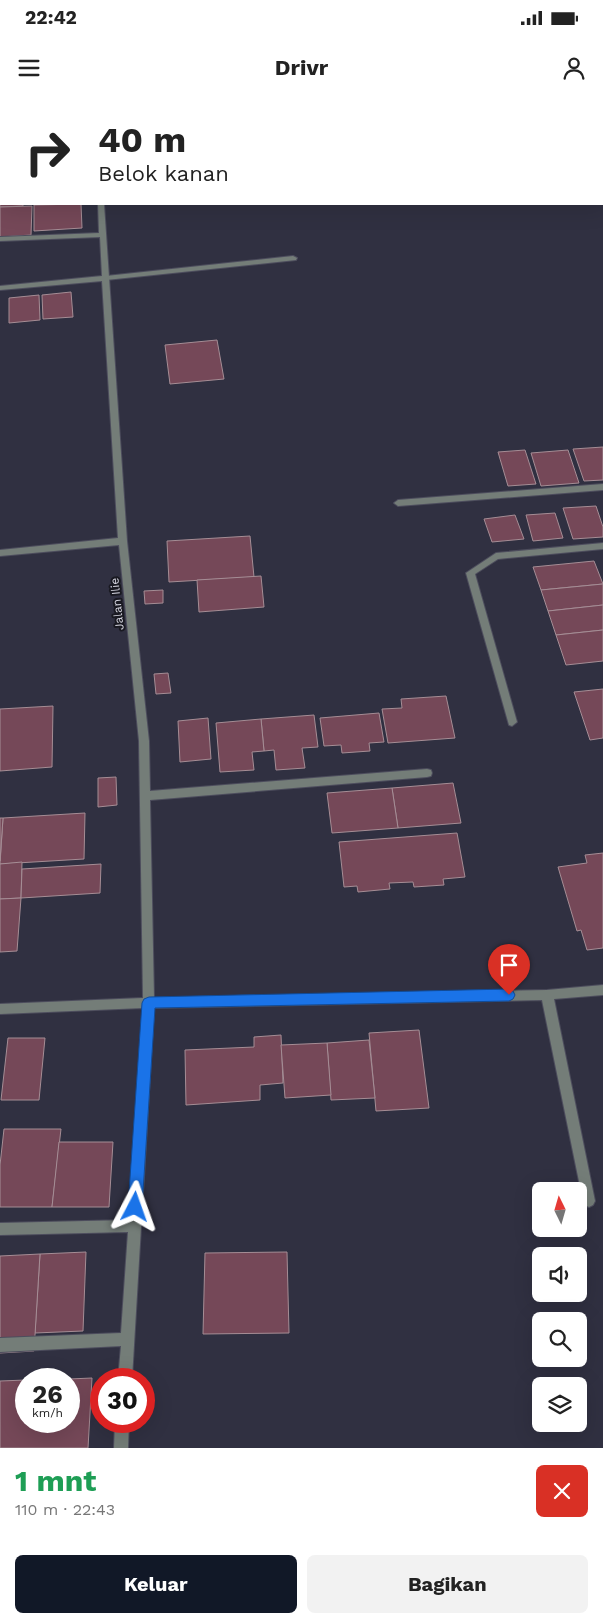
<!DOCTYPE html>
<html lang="id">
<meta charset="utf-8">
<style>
:root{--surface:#fff;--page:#f2f2f2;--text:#222;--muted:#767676;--accent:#111827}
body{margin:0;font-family:"Work Sans",sans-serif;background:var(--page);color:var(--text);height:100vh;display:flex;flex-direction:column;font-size:19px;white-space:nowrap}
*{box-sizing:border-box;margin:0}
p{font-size:16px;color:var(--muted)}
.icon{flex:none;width:28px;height:28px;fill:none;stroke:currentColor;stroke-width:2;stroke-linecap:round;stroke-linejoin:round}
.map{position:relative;height:1348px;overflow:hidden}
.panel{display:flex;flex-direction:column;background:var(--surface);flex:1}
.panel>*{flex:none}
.top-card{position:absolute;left:0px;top:0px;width:604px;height:105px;box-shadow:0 5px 20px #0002;background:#fff;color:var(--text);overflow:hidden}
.needle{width:32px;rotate:355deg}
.controls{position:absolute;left:532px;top:1082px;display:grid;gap:10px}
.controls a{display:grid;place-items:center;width:55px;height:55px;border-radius:8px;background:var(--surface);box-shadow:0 5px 20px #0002;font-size:25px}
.speed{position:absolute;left:15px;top:1268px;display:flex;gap:10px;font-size:25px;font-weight:700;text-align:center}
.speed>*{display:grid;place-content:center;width:65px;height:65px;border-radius:50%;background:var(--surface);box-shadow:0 5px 20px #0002;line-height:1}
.speed small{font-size:12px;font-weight:400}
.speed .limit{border:8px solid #d22;background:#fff;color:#111}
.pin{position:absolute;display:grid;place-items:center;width:42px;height:42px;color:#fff;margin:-51px -21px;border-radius:50% 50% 50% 0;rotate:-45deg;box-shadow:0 0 5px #0007}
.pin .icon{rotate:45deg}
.me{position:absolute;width:55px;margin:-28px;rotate:4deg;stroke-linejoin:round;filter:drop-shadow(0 0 4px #0008)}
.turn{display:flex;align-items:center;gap:18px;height:105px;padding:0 15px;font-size:22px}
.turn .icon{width:65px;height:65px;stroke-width:2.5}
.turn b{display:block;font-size:35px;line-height:42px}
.round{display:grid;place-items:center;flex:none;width:52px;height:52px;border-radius:8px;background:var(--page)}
.overview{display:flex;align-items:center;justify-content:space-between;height:85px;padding:0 15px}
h1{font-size:30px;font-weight:700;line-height:38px;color:#1e9e55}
.primary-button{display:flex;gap:10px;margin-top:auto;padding:10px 15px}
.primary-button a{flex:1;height:58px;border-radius:8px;background:var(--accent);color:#fff;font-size:20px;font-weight:700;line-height:58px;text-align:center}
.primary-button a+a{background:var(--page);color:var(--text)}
.status{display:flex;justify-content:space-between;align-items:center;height:35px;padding:0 25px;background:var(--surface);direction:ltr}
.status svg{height:14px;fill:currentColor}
header{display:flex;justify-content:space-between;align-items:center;height:65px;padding:0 15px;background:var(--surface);font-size:22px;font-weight:700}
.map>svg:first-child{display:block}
.building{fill:#754858;stroke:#a58d95}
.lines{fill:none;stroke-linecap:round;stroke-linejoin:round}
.lane-casing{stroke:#4d4d5d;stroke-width:2}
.street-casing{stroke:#4d4d5d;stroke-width:2}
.lane{fill:#747d78;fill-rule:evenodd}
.street{fill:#747d78;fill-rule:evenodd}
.route{fill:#1a73e8;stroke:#114b97}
.labels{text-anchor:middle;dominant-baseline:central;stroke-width:4;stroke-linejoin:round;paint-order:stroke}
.street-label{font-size:12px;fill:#d3d3de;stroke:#191921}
</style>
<div class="status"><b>22:42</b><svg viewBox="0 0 49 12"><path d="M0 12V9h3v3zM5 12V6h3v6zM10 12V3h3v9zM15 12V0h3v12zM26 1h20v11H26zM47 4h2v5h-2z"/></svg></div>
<header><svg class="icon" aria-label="menu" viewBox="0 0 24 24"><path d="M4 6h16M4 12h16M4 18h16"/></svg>Drivr<svg class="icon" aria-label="person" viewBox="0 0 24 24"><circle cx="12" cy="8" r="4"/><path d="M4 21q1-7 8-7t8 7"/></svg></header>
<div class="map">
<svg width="603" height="1348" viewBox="0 0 603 1348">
<rect width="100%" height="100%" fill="#303041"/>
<!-- building -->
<g class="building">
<rect x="116" y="0" width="58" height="1"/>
<path d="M 0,89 L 1,104 L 23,104 L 23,106 L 0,107 Z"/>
<path d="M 81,104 L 82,128 L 34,131 L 34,105 Z"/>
<path d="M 32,106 L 31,135 L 0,137 L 0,107 Z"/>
<path d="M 71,192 L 73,217 L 43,219 L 42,195 Z"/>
<path d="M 39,195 L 40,220 L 9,223 L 9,198 Z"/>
<path d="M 217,240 L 224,279 L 170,284 L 165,245 Z"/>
<path d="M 603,347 L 603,380 L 584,381 L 573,349 Z"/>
<path d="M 525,350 L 536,384 L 508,386 L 498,352 Z"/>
<path d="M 568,350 L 579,383 L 541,386 L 531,353 Z"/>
<path d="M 596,406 L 603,427 L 603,437 L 573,439 L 563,408 Z"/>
<path d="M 555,413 L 563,438 L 533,441 L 526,415 Z"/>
<path d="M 515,415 L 524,439 L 492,442 L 484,419 Z"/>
<path d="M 250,436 L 254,477 L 169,482 L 167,441 Z"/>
<path d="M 594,461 L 603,484 L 541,490 L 533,467 Z"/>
<path d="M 261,476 L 264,507 L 199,512 L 197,480 Z"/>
<path d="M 603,484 L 603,505 L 548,511 L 541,490 Z"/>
<path d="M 163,490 L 163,503 L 145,504 L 144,491 Z"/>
<path d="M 603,505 L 603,530 L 556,535 L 548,511 Z"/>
<path d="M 603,530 L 603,561 L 566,565 L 556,535 Z"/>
<path d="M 168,573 L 171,593 L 156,594 L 154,574 Z"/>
<path d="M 603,589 L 603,638 L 590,640 L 574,592 Z"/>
<path d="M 446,596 L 455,638 L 388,643 L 382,609 L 402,608 L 401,599 Z"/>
<path d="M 53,606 L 52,667 L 0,671 L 0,609 Z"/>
<path d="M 379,613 L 384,642 L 369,643 L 370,651 L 342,653 L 341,645 L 324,646 L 320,618 Z"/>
<path d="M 314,615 L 318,647 L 302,648 L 305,668 L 276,670 L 274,650 L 264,651 L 261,619 Z"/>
<path d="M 208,618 L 211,659 L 180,662 L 178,621 Z"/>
<path d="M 261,619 L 264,651 L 252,652 L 254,670 L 220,672 L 216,623 Z"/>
<path d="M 116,677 L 117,705 L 98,707 L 98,678 Z"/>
<path d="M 453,683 L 461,723 L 398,728 L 392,688 Z"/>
<path d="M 392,688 L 398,728 L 332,733 L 327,693 Z"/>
<path d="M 85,713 L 84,759 L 0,764 L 3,718 Z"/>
<path d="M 0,718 L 3,718 L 0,761 Z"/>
<path d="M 457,733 L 465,777 L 443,779 L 444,785 L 414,787 L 413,782 L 389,783 L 390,789 L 358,792 L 357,786 L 344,787 L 339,742 Z"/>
<path d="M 603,753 L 603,848 L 587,850 L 581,830 L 577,831 L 558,767 L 587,763 L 585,755 Z"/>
<path d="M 22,762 L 21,798 L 0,799 L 0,764 Z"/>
<path d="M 101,764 L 100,793 L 21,798 L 22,769 Z"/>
<path d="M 21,798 L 17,851 L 0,852 L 0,799 Z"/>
<path d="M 419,930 L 429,1008 L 376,1011 L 369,933 Z"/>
<path d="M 281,935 L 283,983 L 260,985 L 260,1000 L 186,1005 L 185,950 L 254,947 L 254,937 Z"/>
<path d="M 8,938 L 45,938 L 39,1000 L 1,1000 Z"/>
<path d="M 369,940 L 375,998 L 331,1000 L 327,943 Z"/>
<path d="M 327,943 L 331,995 L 285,998 L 281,945 Z"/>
<path d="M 4,1029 L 61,1029 L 52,1107 L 0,1107 L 0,1065 Z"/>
<path d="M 59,1042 L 113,1042 L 109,1107 L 52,1107 Z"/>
<path d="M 86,1152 L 83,1231 L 35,1233 L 40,1154 Z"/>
<path d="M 287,1152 L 289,1233 L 203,1234 L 205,1153 Z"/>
<path d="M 40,1154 L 34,1251 L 0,1253 L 0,1156 Z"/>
<path d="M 92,1278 L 88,1348 L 0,1348 L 0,1281 L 26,1280 L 26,1321 L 69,1321 L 69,1279 Z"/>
</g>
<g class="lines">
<defs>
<path id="lane" d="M 293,156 L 297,158 L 296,160 L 106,180 L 102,178 L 106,176 Z"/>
<g id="street">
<path d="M 90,0 L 97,0 L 97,1 L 91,1 Z"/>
<rect x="0" y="80" width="1" height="4"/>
<path d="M 98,104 L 104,104 L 127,441 L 149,641 L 150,691 L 427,669 L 431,670 L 432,673 L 431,676 L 427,677 L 150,700 L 154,898 L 547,890 L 603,885 L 603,895 L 554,899 L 595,1101 L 593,1105 L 589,1107 L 585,1105 L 583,1101 L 542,900 L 154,908 L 132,1279 L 118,1279 L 121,1246 L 0,1252 L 0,1238 L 121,1233 L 128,1132 L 0,1135 L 0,1123 L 129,1120 L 143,908 L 0,914 L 0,904 L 143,898 L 139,641 L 119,445 L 0,456 L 0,450 L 118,438 L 102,181 L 0,190 L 0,186 L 102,176 L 100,137 L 0,141 L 0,137 L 99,133 Z"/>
<path d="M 603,384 L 603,390 L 398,406 L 394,403 L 398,400 Z"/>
<path d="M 603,443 L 603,449 L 498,459 L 475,474 L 517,622 L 512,626 L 509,625 L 466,473 L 496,453 Z"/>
<path d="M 115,1321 L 129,1321 L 128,1348 L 114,1348 Z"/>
</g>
</defs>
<!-- lane casing -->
<use href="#lane" class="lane-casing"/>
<!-- street casing -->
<use href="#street" class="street-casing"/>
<!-- lane -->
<use href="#lane" class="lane"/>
<!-- street -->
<use href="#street" class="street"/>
</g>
<!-- route -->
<path class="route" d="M 509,889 L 513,891 L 515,895 L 513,899 L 509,901 L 155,908 L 142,1107 L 140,1112 L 135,1114 L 130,1112 L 128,1107 L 142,903 L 144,899 L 149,897 Z"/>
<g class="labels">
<!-- street labels -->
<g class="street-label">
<text transform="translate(117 504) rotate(-96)">Jalan Ilie</text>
</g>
</g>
</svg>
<div class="controls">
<a><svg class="needle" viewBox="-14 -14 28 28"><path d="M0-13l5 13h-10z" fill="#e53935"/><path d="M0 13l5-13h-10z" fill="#767676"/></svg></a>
<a><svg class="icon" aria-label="sound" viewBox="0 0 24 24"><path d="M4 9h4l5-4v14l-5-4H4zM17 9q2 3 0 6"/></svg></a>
<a><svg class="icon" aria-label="search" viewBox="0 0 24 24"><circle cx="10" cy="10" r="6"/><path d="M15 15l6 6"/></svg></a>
<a><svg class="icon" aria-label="layers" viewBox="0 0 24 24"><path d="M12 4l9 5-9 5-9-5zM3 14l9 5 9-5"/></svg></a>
</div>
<div class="speed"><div>26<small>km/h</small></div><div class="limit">30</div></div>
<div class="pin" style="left:509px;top:895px;background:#d93025"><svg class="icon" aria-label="arrive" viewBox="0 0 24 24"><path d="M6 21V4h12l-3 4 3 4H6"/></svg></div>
<svg class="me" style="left:135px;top:1107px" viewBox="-20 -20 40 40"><path d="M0-17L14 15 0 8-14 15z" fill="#1a73e8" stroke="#fff" stroke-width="4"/></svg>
<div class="top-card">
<div class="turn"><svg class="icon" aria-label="right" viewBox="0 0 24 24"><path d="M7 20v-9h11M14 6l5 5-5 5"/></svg><div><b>40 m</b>Belok kanan</div></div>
</div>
</div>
<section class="panel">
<div class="overview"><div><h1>1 mnt</h1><p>110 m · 22:43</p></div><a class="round" style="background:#d93025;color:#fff"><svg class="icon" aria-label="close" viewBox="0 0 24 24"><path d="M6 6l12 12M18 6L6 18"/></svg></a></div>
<div class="primary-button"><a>Keluar</a><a>Bagikan</a></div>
</section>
